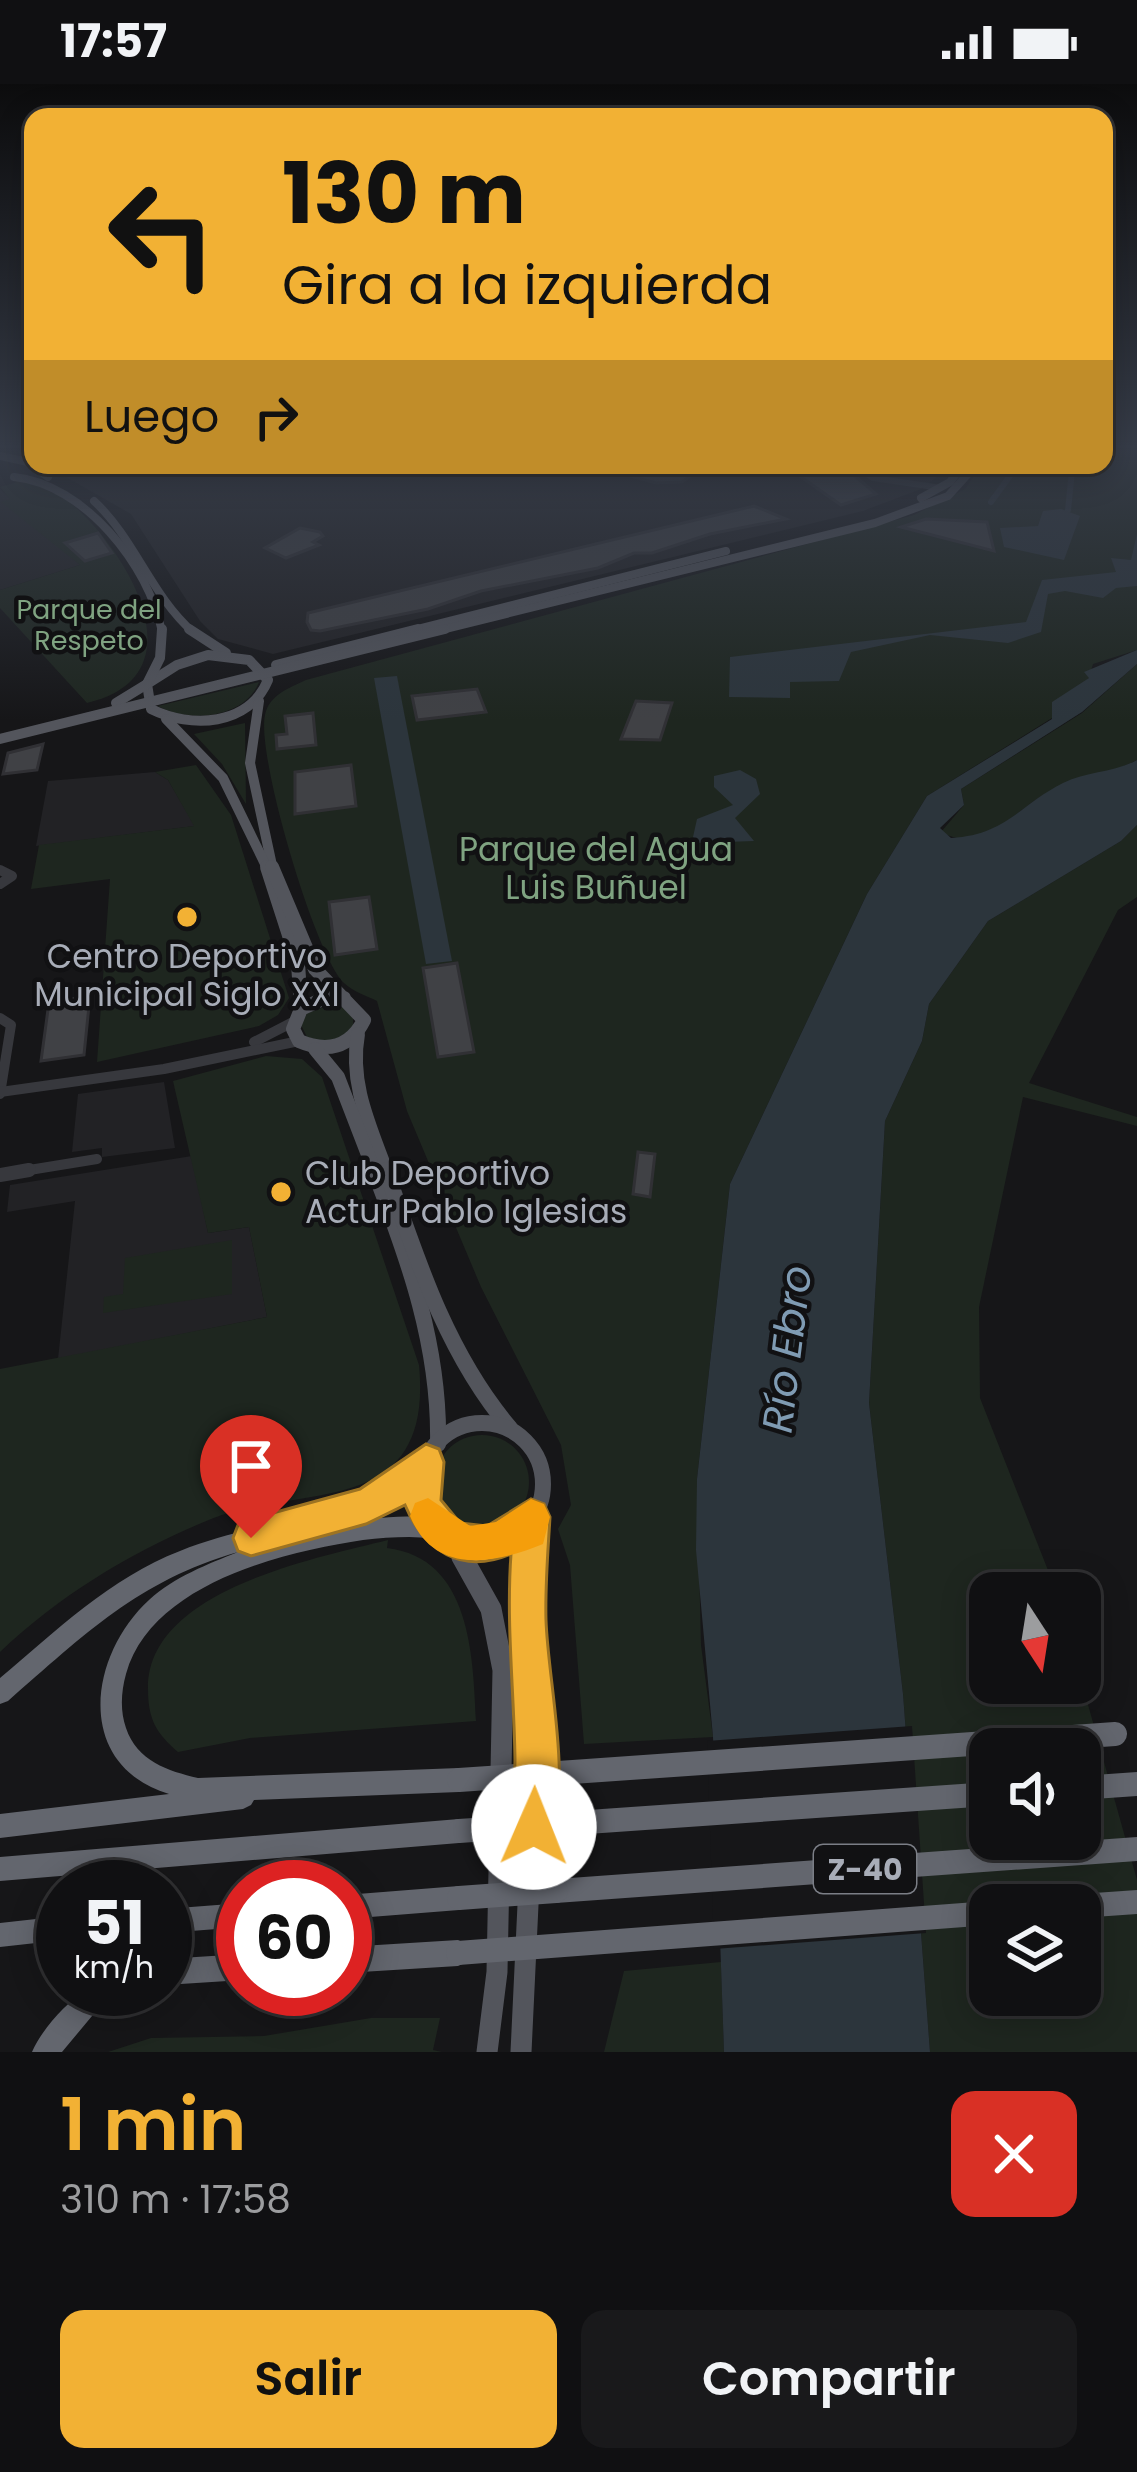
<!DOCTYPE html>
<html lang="es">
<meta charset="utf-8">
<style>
:root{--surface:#101012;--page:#19191b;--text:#f1f3f6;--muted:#9c9d9f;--line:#303032;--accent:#f2b134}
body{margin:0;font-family:Poppins,sans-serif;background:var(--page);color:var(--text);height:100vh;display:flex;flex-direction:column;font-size:45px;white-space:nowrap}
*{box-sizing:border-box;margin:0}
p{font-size:39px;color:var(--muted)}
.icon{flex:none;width:66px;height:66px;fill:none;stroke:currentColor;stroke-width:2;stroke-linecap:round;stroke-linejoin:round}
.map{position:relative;height:1968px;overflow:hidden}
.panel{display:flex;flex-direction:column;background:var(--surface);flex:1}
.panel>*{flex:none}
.banner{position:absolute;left:24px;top:24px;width:1089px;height:366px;border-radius:24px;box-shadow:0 6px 30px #0003,0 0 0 3px var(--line);background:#f2b134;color:#111;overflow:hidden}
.needle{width:78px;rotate:168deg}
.tools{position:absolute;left:969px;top:1488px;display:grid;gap:24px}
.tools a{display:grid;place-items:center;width:132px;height:132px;border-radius:24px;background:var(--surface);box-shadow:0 6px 30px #0003,0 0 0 3px var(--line);font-size:60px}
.speed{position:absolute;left:36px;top:1776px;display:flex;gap:24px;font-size:60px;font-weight:700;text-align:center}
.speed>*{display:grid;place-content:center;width:156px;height:156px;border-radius:50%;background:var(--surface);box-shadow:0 6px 30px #0003,0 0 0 3px var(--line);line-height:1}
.speed small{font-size:30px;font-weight:400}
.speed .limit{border:18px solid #d22;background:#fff;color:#111}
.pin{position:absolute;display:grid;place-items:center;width:102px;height:102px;color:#fff;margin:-123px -51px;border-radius:50% 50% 50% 0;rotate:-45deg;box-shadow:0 0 12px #0007}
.pin .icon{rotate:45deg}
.me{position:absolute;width:132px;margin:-66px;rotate:1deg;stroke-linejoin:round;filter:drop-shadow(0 0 9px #0008)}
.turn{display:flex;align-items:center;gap:42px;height:252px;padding:0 60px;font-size:54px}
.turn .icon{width:156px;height:156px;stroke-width:2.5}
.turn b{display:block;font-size:84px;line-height:102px}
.then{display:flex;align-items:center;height:114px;padding:0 60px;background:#0003;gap:24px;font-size:45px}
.round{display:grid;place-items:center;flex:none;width:126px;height:126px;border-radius:24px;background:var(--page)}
.summary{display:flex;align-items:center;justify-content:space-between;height:204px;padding:0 60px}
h1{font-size:72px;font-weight:600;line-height:90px;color:var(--accent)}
.cta{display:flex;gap:24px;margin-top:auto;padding:24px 60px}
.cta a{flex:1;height:138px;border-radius:24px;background:var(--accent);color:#111;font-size:48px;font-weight:600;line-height:138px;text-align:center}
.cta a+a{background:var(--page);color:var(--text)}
.status{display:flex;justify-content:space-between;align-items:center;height:84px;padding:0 60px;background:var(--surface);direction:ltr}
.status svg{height:33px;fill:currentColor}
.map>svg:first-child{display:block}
.built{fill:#222225}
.green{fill:#1e261f;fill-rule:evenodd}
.water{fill:#2c353c}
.pier{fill:#161618}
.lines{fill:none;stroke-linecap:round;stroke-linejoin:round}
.canal{stroke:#2c353c;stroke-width:6}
.building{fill:#404145;stroke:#303034;stroke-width:3}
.minor-far2{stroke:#37383d;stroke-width:6}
.minor-far1{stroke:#37383d;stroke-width:10}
.minor{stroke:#37383d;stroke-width:14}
.major-far4{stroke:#53555c;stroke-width:8}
.major-far3{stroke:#53555c;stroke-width:10}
.major-far2{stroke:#53555c;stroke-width:14}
.major-far1{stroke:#53555c;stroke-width:16}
.major{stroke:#53555c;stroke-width:21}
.highway{fill:#63666e;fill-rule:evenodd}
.highway-bridge{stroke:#63666e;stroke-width:24}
.route{fill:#f2b134;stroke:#9d7322;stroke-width:3}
.slow{fill:#f59e0b}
.poi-dot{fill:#f2b134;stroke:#111113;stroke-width:4.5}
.labels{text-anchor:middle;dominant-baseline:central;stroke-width:9;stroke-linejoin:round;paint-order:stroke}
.far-park-label{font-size:27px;fill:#7fa381;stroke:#111113}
.shield{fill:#111113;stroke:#7b7e86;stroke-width:3}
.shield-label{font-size:30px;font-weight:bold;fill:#a8adb8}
.park-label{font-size:33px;fill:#7fa381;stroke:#111113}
.poi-label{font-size:33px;fill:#a8adb8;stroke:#111113}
.near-water-label{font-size:42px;font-style:italic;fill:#7f9bb3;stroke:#111113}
</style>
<div class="status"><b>17:57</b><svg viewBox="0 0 49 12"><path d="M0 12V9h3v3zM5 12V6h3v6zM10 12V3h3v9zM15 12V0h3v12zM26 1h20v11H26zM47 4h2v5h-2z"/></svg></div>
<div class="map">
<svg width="1137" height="1968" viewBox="0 0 1137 1968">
<rect width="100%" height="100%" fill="#161618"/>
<!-- built -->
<g class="built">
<path d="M 45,381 L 321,381 L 401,387 L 498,381 L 952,381 L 921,405 L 863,427 L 273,570 L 218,555 L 200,537 L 131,430 Z"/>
<path d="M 0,405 L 43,447 L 80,481 L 0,506 Z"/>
<path d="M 155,688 L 168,696 L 195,742 L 36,762 L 48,697 Z"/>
<path d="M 164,998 L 175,1064 L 102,1073 L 102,1064 L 72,1068 L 78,1010 Z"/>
<path d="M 192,1072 L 208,1149 L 249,1143 L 267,1233 L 58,1275 L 75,1117 L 7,1128 L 10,1101 Z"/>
</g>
<!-- green -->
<g class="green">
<path d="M 1104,360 L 1137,360 L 1137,566 L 1093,580 L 1089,594 L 1052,634 L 927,712 L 867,810 L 730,1100 L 697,1395 L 701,1561 L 713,1653 L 584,1660 L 570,1481 L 558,1445 L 571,1421 L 561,1361 L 481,1203 L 407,1027 L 377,917 C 367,912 352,907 344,899 C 315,871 256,671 265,631 C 269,611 289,604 306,596 L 914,431 L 965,405 L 982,381 L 1104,381 Z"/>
<path d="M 126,381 L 401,387 L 617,381 L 569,384 L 574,389 L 561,389 L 564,384 L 395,397 L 375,391 L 265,392 L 233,383 L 156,387 Z"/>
<path d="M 25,396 C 43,403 60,409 74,422 C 132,473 199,593 87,619 L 0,524 L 0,506 L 80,481 L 1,418 L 10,415 L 0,403 Z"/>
<path d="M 1137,580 L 1137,676 C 1109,691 1078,694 1049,708 C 1016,724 983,772 941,748 L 964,721 L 961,705 L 1082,629 Z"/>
<path d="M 259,598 C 245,635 188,639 158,622 Z"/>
<path d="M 245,639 L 246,720 L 222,680 L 194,650 Z"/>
<path d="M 196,681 L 231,731 L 289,914 L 278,931 L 259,942 L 97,978 L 110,795 L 31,805 L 39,761 L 194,742 L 168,696 L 155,688 Z"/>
<path d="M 1137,741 L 1137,813 L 1118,826 L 1029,999 L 1137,1033 L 1137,1042 L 1023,1013 L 979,1223 L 980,1314 L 1057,1509 L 990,1509 L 990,1599 L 1080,1599 L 1080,1592 L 1137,1796 L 1137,1968 L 930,1968 L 903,1610 L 869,1319 L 885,1037 L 922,957 L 929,920 L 988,837 L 1121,757 ZM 990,1665 L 1080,1665 L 1080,1755 L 990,1755 ZM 990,1821 L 1080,1821 L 1080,1911 L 990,1911 Z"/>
<path d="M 336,919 L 353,930 L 353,943 C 338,957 326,960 307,953 L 301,941 L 307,929 Z"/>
<path d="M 266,972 L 302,975 L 322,993 L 419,1281 C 434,1437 299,1399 211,1435 C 133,1467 61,1510 0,1568 L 0,1285 L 267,1233 L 249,1143 L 208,1149 L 173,997 Z"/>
<path d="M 232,1156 L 232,1210 L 103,1229 L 104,1213 L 123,1210 L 125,1174 Z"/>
<circle cx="482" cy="1398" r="47"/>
<path d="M 388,1456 L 387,1464 C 471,1474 473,1572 476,1637 L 250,1654 L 178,1668 C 156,1649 148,1635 148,1605 C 147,1507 312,1475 388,1456 Z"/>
<path d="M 721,1878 L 724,1968 L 604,1968 L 624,1887 Z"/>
<path d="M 371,1934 L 440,1934 L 433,1966 L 442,1968 L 108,1968 L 151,1954 L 264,1952 Z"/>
</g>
<!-- water -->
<g class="water">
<path d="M 1061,425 L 1080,432 L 1064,476 L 1004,463 L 1000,444 L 1038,442 L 1043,427 Z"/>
<path d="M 1137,450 L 1137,502 L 1116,504 L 1103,514 L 1065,507 L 1048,510 L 1041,548 L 1008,559 L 930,551 L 851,568 L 839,597 L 790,598 L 790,614 L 729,613 L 730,573 L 1026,538 L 1042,496 L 1116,488 L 1111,474 L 1131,476 Z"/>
<path d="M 1137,566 L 1137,580 L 1082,628 L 961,705 L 964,721 L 940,744 L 951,754 C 1006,751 1019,721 1063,699 C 1087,687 1113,689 1137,676 L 1137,741 L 1121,757 L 988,837 L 929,920 L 922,957 L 885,1037 L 869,1319 L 903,1610 L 930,1968 L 724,1968 L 713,1653 L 696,1466 L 697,1395 L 730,1100 L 867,810 L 927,712 L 1052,635 L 1052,618 L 1089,594 L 1084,588 Z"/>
<path d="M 397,592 L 452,877 L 426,880 L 374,594 Z"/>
<path d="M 740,686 L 756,695 L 760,710 L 735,734 L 754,757 L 698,759 L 693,753 L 697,735 L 733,721 L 714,703 L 714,692 Z"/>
</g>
<!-- pier -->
<path class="pier" d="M 912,1642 L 926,1849 L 714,1865 L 707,1657 Z"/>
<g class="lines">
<!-- canal -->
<g class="canal">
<path d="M 1041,381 L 1072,387 L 1068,426"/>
<path d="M 991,418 L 1018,381"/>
</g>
</g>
<!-- building -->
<g class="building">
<path d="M 619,381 L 696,381 L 698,386 L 682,398 L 656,399 L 630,392 Z"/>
<path d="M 784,381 L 842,381 L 876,410 L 841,421 Z"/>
<path d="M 754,422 L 786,435 L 710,450 L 652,469 L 634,469 L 598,484 L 481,507 L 428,525 L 320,547 L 311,546 L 307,538 L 308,529 Z"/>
<path d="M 926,435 L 987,438 L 994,467 L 901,443 Z"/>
<path d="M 300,444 L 320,448 L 323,452 L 313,458 L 319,461 L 286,474 L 265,464 Z"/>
<path d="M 98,449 L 112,469 L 85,477 L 65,459 Z"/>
<path d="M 477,605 L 486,628 L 417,636 L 412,612 Z"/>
<path d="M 636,617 L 672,619 L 660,656 L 621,655 Z"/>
<path d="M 313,629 L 316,661 L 277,665 L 276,651 L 287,650 L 285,632 Z"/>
<path d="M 43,660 L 37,686 L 3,690 L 8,669 Z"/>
<path d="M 351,681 L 356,722 L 295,730 L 295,688 Z"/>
<path d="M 369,813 L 377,865 L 335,871 L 329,818 Z"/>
<path d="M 457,879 L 474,968 L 438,973 L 423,884 Z"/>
<path d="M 90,912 L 84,971 L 41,977 L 49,918 Z"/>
<path d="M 638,1068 L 655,1070 L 650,1113 L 633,1110 Z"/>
</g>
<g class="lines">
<!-- minor-far2 -->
<path class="minor-far2" d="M 854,381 L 873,394 L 941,404"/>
<!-- minor-far1 -->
<g class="minor-far1">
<path d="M 0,786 L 12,792 L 0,800"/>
<path d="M 0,934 L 11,941 L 0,1010"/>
<path d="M 254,958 L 293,938"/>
<path d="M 0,1008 L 164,985 L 299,957"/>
<path d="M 11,1089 L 97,1075"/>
</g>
<!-- minor -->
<path class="minor" d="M 0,1091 L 29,1086"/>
<!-- major-far4 -->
<g class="major-far4">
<path d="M 0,372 L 28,378 L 48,393"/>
<path d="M 14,393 C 84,400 149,481 162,548"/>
<path d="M 921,414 L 950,398 L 963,381"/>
<path d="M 94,417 C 135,455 151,511 193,548"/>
<path d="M 406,548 L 726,467"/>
<path d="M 433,548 L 875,439 L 948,412 L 976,381"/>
</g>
<!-- major-far3 -->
<g class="major-far3">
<path d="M 189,545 L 226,569"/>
<path d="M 208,571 L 249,576 L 268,596 C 249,642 191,645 151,625 L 147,600 L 177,581 Z"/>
<path d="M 276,581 L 418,545"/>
<path d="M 147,600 L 160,574 L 162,545"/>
<path d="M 259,617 L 250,679 L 273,786"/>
<path d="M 116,619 L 147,600"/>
<path d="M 166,635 L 223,694 L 268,786"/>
<path d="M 0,655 L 445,545"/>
</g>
<!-- major-far2 -->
<g class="major-far2">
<path d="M 267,783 L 298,879 L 301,925"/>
<path d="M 272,783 L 315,885 L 364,936 C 350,964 327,969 299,957 L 293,945 L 301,925 L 325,914 L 344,914"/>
<path d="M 358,950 C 349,1000 370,1042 387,1089"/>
<path d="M 315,965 L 338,993 L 375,1089"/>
</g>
<!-- major-far1 -->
<g class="major-far1">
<path d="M 374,1086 C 409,1176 440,1263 438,1360"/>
<path d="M 386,1086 C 417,1176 447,1270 510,1344"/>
<circle cx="482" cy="1400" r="61"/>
<path d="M 453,1456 L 464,1476"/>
<path d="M 529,1476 L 531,1433"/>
</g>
<!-- major -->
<g class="major">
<path d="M 462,1473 L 491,1525 L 503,1586 L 497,1888 L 487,1968"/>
<path d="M 521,1968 L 535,1674 L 526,1533 L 529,1473"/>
</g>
<!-- highway -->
<g class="highway">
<path d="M 426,1368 L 433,1371 L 436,1378 C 418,1410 371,1427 338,1440 C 372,1435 412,1427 445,1438 L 448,1445 L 445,1452 C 433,1456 422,1453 409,1453 C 394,1453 378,1454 363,1456 C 283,1468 151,1500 126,1590 C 121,1608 120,1627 126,1644 C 137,1677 168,1687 198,1694 L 459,1684 L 467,1688 L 471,1696 L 467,1704 L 459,1708 L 254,1716 L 251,1721 L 243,1725 L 0,1754 L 0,1730 L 169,1710 C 74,1681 88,1572 149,1516 C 174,1493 208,1480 238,1468 C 138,1497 85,1550 8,1617 L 0,1620 L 0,1594 C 56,1547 110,1494 180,1467 C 240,1443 307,1437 365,1409 C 387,1398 404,1379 426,1368 Z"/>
<path d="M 1137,1688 L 1137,1712 L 1080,1716 L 1080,1692 Z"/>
<path d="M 990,1698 L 990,1722 L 559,1752 L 551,1748 L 547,1740 L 551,1732 L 559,1728 Z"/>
<path d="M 459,1735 L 467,1739 L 471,1747 L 467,1755 L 459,1759 L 0,1797 L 0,1773 Z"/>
<path d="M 1137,1753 L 1137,1777 L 556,1819 L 547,1816 L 544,1807 L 547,1798 L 556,1795 Z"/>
<path d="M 459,1802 L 468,1805 L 471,1814 L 468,1823 L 459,1826 L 345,1835 L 345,1811 Z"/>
<path d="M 1137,1806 L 1137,1830 L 1080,1834 L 1080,1821 L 1068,1821 L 1071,1813 L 1080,1810 Z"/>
<path d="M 243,1819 L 243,1843 L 165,1849 L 165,1825 Z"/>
<path d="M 63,1832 L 63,1856 L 0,1863 L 0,1839 Z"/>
<path d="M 458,1856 L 467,1860 L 471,1869 L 467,1878 L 458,1882 L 345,1889 L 345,1863 Z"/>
<path d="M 243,1870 L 243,1896 L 165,1901 L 165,1875 Z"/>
<path d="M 87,1905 L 122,1905 L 118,1914 L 92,1932 L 62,1968 L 32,1968 C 42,1945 66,1919 87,1905 Z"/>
</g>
<!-- highway-bridge -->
<g class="highway-bridge">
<path d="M 459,1696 L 1115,1650"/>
<path d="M 459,1747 L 559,1740"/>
<path d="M 459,1814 L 556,1807"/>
<path d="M 458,1869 L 990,1829"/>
</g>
</g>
<!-- sky -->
<linearGradient id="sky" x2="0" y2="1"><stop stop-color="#0c0c0d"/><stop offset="0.57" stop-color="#363c48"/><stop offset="1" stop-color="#363c48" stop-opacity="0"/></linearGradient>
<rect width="1137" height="636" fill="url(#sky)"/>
<!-- route -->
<path class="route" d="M 426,1360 L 439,1365 L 444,1378 L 441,1416 L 460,1439 L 487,1442 L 531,1415 L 544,1420 L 550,1433 C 548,1467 545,1502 546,1536 C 548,1599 573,1700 549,1758 L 534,1764 L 518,1758 C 508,1732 515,1703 515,1675 C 514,1606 506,1539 511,1470 C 462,1491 424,1467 405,1421 L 366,1440 L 251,1472 L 238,1467 L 233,1454 L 238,1441 L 251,1435 L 360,1405 Z"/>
<!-- slow -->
<path class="slow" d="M 428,1414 L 470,1442 L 496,1438 L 531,1415 L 544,1420 L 550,1433 L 543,1460 C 497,1479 435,1493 410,1432 L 415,1419 Z"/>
<!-- markers -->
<g class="poi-dot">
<circle cx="187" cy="833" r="12"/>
<circle cx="281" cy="1108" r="12"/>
</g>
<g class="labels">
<!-- far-park labels -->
<g class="far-park-label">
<text x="89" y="525">Parque del<tspan x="89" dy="31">Respeto</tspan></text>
</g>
<!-- shield labels -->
<rect class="shield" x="814" y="1761" width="102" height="48" rx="9"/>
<g class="shield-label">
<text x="865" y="1785">Z-40</text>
</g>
<!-- park labels -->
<g class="park-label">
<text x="596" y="765">Parque del Agua<tspan x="596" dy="38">Luis Buñuel</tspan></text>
</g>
<!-- poi labels -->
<g class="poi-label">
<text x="187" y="872">Centro Deportivo<tspan x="187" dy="38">Municipal Siglo XXI</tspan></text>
<text x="305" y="1089" text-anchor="start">Club Deportivo<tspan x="305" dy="38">Actur Pablo Iglesias</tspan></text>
</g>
<!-- near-water labels -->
<g class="near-water-label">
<text transform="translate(787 1265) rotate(-83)">Río Ebro</text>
</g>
</g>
</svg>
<div class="tools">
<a><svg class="needle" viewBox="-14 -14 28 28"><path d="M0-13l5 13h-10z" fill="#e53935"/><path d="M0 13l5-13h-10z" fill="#9c9d9f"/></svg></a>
<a><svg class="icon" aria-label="sound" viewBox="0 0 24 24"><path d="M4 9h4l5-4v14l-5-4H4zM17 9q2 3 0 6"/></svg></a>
<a><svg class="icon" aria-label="layers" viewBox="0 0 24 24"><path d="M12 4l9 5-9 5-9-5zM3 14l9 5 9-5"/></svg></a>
</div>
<div class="speed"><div>51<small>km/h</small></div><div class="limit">60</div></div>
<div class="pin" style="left:251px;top:1454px;background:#d93025"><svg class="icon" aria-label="arrive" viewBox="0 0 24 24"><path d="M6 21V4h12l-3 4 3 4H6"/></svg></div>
<svg class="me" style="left:534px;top:1743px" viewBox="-20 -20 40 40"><circle r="19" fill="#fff"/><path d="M0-13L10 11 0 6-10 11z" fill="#f2b134"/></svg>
<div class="banner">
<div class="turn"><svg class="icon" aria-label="left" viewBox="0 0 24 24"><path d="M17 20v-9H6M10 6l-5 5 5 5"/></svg><div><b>130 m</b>Gira a la izquierda</div></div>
<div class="then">Luego<svg class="icon" aria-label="right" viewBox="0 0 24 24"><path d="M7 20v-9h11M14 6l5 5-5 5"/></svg></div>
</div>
</div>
<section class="panel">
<div class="summary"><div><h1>1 min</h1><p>310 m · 17:58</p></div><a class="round" style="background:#d93025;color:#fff"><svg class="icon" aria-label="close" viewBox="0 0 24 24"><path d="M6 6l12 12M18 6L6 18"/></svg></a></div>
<div class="cta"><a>Salir</a><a>Compartir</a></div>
</section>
